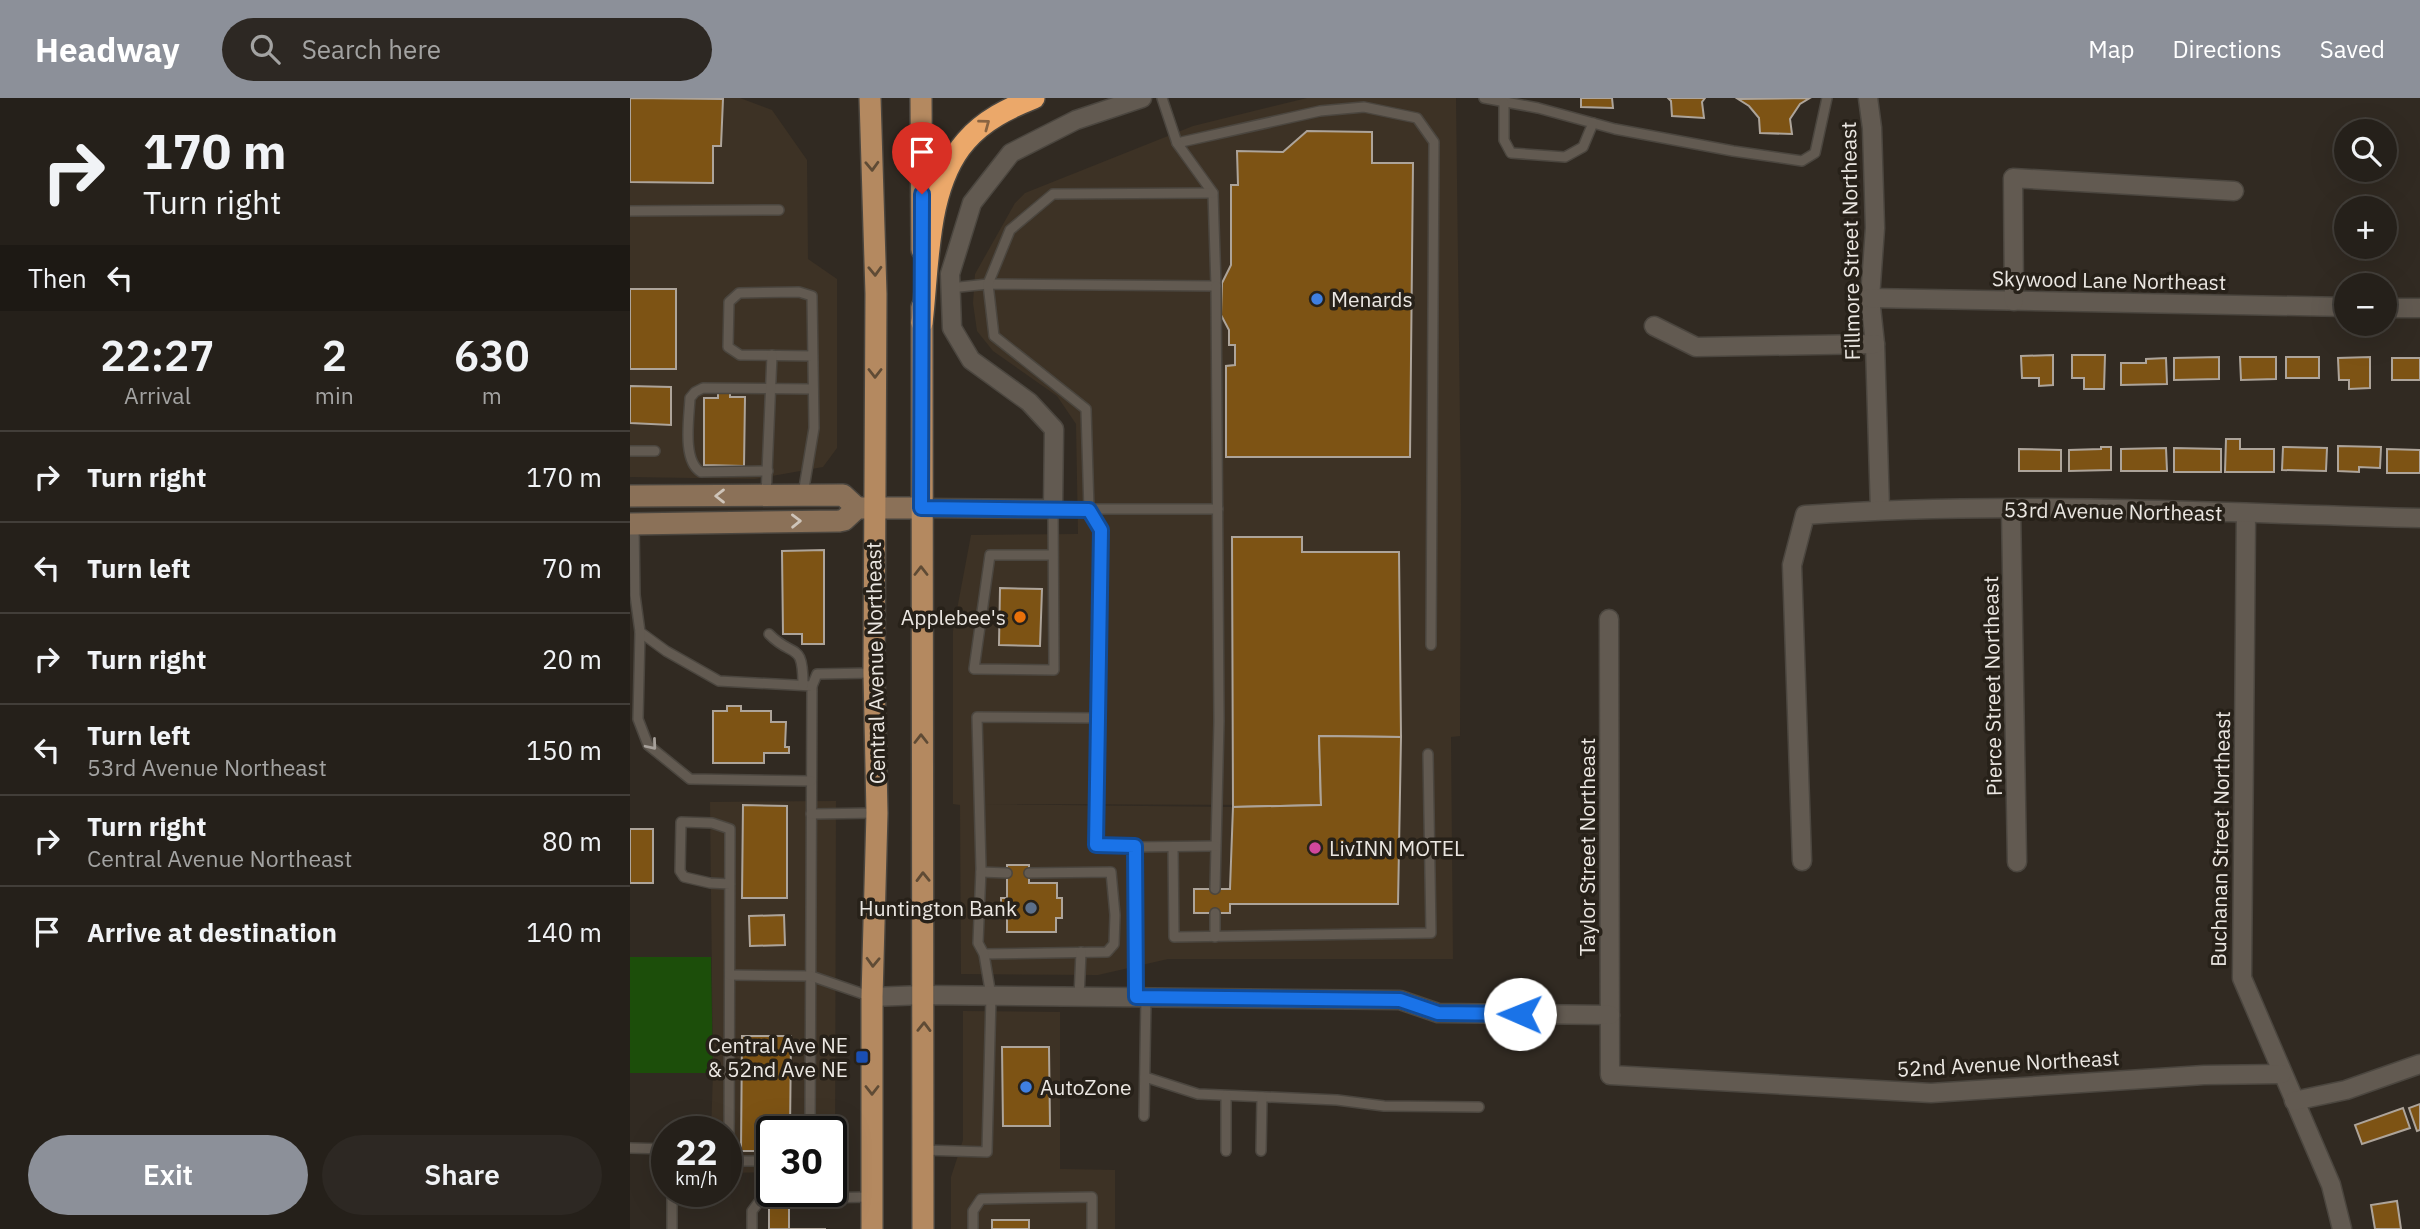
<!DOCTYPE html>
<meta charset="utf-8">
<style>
:root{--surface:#25201a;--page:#2d2823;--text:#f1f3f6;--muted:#a3a3a2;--line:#423e39;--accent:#8c9099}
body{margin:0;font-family:"IBM Plex Sans",sans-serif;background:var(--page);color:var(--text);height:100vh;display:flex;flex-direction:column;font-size:26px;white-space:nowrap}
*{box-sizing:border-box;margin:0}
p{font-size:23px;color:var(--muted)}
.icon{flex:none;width:38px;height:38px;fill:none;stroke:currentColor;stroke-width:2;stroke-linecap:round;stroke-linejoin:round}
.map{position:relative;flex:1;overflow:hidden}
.sheet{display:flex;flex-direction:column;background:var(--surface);width:630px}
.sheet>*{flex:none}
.top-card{background:#25201a;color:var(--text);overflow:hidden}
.controls{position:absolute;left:1704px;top:21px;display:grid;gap:14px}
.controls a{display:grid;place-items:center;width:63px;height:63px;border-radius:50%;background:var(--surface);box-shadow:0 7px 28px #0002,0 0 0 2px var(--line);font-size:35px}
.speed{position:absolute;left:21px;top:1018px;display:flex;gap:14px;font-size:35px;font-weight:700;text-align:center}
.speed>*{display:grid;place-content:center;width:91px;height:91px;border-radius:50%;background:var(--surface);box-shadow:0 7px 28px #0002,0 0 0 2px var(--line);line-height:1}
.speed small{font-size:18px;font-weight:400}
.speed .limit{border:4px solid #111;border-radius:10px;background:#fff;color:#111}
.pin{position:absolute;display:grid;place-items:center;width:60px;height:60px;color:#fff;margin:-72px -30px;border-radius:50% 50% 50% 0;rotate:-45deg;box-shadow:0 0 7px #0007}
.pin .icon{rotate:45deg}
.me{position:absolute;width:77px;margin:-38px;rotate:271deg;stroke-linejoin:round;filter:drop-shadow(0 0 5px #0008)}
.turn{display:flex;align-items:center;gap:24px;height:147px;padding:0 28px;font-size:32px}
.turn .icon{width:91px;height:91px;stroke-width:2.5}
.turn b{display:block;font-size:49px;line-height:60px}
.then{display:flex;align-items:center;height:66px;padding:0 28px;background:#0003;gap:14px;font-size:26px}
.eta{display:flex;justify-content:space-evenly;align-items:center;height:119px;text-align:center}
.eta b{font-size:42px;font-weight:600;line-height:49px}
.primary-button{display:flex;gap:14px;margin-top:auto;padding:14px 28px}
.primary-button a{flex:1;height:80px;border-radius:42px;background:var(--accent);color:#fff;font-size:28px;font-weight:600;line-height:80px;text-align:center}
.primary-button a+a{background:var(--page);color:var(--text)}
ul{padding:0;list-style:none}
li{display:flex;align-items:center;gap:21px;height:91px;padding:0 28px;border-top:2px solid var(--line)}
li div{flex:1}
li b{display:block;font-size:26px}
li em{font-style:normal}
header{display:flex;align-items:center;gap:42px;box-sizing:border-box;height:98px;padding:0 35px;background:var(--accent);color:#fff}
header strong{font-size:33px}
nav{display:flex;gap:38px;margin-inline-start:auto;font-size:24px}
.search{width:490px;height:63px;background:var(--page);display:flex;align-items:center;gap:18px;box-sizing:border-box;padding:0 24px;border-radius:38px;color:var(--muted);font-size:26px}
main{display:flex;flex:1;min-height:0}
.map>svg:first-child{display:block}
.built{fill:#3d3225;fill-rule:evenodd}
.green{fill:#1c4e0a}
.building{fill:#7d5314;stroke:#ada49a;stroke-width:2}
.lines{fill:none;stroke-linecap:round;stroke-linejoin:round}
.lane-casing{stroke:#4b463f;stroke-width:12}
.street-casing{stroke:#4b463f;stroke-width:21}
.secondary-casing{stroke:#4b463f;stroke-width:24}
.primary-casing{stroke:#4b463f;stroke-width:24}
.highway-casing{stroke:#4b463f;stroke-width:24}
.lane{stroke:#625a51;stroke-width:9}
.street{stroke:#625a51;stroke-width:18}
.secondary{stroke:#8b7158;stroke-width:21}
.primary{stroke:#b48960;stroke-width:21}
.highway{stroke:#eba86a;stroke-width:21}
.oneway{stroke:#896442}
.oneway2{stroke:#5f4b35}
.oneway3{stroke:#cec4b9}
.oneway4{stroke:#a6a09a}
.route-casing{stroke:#114b97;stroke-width:18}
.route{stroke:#1a73e8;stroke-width:12}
.shop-dot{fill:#3f7fe0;stroke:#272119;stroke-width:2.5}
.food-dot{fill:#e8710a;stroke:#272119;stroke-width:2.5}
.hotel-dot{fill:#d1479c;stroke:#272119;stroke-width:2.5}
.service-dot{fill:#5c6f8a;stroke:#272119;stroke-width:2.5}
.transit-dot{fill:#1a4fb4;stroke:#272119;stroke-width:2.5}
.labels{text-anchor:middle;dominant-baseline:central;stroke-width:7;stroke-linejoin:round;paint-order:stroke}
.street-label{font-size:21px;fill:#ebe7e2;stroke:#272119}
.poi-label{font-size:21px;fill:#ebe7e2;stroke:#272119;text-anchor:start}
</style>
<header>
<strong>Headway</strong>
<div class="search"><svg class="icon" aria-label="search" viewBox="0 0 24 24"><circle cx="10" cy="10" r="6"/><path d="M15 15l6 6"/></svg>Search here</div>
<nav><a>Map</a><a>Directions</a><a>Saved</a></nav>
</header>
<main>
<section class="sheet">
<div class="top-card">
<div class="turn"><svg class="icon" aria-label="right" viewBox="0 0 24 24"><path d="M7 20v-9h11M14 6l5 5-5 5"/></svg><div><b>170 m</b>Turn right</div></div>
<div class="then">Then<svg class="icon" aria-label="left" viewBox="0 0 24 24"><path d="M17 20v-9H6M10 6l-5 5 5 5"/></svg></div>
</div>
<div class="eta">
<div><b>22:27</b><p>Arrival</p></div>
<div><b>2</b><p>min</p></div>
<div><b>630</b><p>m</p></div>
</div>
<ul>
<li><svg class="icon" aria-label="right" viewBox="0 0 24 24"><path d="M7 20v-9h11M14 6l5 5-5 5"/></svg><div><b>Turn right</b></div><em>170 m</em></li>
<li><svg class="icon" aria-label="left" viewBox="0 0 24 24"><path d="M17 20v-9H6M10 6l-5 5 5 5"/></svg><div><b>Turn left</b></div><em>70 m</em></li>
<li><svg class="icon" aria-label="right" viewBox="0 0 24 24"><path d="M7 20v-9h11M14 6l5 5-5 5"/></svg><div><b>Turn right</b></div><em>20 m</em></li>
<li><svg class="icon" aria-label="left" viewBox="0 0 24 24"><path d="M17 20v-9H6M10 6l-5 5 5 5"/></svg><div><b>Turn left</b><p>53rd Avenue Northeast</p></div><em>150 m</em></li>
<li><svg class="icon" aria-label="right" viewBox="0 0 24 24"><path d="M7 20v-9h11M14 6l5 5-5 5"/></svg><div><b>Turn right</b><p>Central Avenue Northeast</p></div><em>80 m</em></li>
<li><svg class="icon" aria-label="arrive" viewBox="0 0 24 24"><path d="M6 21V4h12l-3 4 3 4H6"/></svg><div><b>Arrive at destination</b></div><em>140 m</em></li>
</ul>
<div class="primary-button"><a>Exit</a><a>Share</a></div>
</section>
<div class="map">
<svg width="1790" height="1131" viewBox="0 0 1790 1131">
<rect width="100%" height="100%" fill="#312a22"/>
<!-- built -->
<g class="built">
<path d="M 0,0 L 110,0 L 142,12 L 177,62 L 178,161 L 207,181 L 207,350 L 193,369 L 125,381 L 0,379 Z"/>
<path d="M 677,0 L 826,0 L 831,406 L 830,638 L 821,639 L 823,861 L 538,861 L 468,877 L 331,876 L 330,707 L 323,706 L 323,533 L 341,437 L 448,436 L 446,326 L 427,298 L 363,253 L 347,233 L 343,205 L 345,176 L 385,105 L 395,95 L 563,28 ZM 349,706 L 656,707 L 601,709 Z"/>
<path d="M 206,703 L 205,1074 L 201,1074 L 201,1034 L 142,1034 L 142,1074 L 96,1075 L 96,1034 L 81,1034 L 83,975 L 80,704 Z"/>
<path d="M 333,913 L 430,914 L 430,1071 L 485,1072 L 485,1131 L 321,1131 L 321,1079 L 333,1042 Z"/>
</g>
<!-- green -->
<path class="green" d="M 0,859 L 81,859 L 83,975 L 0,975 Z"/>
<!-- building -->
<g class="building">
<path d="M 0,0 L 93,1 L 91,48 L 83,48 L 83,85 L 0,84 Z"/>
<path d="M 951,0 L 982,0 L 983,10 L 951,9 Z"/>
<path d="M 1038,0 L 1075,0 L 1072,4 L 1074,20 L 1042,18 L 1041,3 Z"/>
<path d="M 1180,0 L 1170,6 L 1160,21 L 1162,36 L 1130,35 L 1129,20 L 1119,8 L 1108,1 Z"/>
<path d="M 677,33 L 742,34 L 742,65 L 783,65 L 780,359 L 596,359 L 596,268 L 605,267 L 605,247 L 599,247 L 599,232 L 591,217 L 592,185 L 601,167 L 601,87 L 608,87 L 607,53 L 653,54 Z"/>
<rect x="0" y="191" width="46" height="80"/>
<path d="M 1423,257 L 1423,287 L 1409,288 L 1409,280 L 1392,280 L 1391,258 Z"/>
<path d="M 1442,257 L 1475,257 L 1474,291 L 1454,291 L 1454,280 L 1442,280 Z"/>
<path d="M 1589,259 L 1589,281 L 1544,282 L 1544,260 Z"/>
<path d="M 1610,259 L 1646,259 L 1646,281 L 1611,282 Z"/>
<rect x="1656" y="259" width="33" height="21"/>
<path d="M 1740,259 L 1740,290 L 1719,291 L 1719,282 L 1709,282 L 1708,260 Z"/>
<path d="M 1536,260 L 1537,286 L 1491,287 L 1491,265 L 1516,265 L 1516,261 Z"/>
<rect x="1762" y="260" width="28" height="22"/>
<path d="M 0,288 L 41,289 L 41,327 L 0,325 Z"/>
<path d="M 88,294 L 100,294 L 100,299 L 115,299 L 114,368 L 74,367 L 74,300 L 88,300 Z"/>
<path d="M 1596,341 L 1610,341 L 1610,351 L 1644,351 L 1644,374 L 1595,374 Z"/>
<path d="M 1708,348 L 1751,349 L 1750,370 L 1729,369 L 1729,374 L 1708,373 Z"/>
<path d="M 1471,349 L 1481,349 L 1481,372 L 1439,373 L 1439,352 L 1471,351 Z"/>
<path d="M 1653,349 L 1697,350 L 1696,373 L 1652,372 Z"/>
<path d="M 1536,350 L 1537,373 L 1491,373 L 1491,351 Z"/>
<path d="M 1544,350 L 1591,351 L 1591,374 L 1544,374 Z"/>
<path d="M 1389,351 L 1431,352 L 1431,373 L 1389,373 Z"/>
<path d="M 1757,351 L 1790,352 L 1790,375 L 1757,375 Z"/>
<path d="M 602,439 L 672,439 L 672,454 L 769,454 L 771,639 L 689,638 L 691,707 L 603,709 Z"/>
<path d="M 194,452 L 194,546 L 172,546 L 172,536 L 153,536 L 152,453 Z"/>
<path d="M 370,490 L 412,491 L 410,548 L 369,547 Z"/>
<path d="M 97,608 L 111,608 L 111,613 L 141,613 L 141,624 L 156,624 L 155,649 L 159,649 L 159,655 L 134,655 L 134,665 L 83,665 L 83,613 L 97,613 Z"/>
<path d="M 689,638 L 771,639 L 768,806 L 600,806 L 600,815 L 564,815 L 564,791 L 600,791 L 603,709 L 691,707 Z"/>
<path d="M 113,707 L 157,708 L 157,800 L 112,800 Z"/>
<rect x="0" y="731" width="23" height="54"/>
<path d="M 377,767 L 399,767 L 399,785 L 427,785 L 427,800 L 432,800 L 432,820 L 426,820 L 426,834 L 377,834 L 377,820 L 371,820 L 371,800 L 377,800 Z"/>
<path d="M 154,817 L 155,847 L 120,848 L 119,818 Z"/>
<path d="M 112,938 L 161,938 L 160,1034 L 142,1034 L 142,1053 L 111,1053 Z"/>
<path d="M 372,949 L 419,949 L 420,1028 L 373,1028 Z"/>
<path d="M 1790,1006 L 1790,1032 L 1787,1033 L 1779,1010 Z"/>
<path d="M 1773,1010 L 1780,1030 L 1732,1046 L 1725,1027 Z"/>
<path d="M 1767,1103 L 1771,1131 L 1745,1131 L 1741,1107 Z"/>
<path d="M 159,1107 L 159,1131 L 196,1131 L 139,1131 L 139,1108 Z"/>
<rect x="362" y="1122" width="37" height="9"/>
</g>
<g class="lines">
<defs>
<g id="lane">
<path d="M 854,0 L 908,10 L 985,31 L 1103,53 L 1172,63 L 1185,55 L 1197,0"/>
<path d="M 874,5 L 874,42 L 881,55 L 935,59 L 953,49 L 963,25"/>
<path d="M 547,45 L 690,13 L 734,9 L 787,20 L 804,44 L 801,547"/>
<path d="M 0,113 L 149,112"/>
<path d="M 320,190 L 358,186 L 586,188 L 583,95 L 547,45 L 532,0"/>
<path d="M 0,353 L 25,353"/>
<path d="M 138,373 L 71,374 C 52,363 59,321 60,300 L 65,294 L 73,290 L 183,291"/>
<path d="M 173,396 L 184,330 L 182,198 L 169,194 L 109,195 L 99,204 L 98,249 L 110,257 L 183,258"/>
<path d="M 136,398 L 142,257"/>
<path d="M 4,427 L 5,497 L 10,534 L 36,553 L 89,583 L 182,588 L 180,1034"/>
<path d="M 423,457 L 360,457 L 344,571 L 424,572 L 423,411 L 588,411"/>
<path d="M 10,534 L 8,621 L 18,647 L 60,681 L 181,683"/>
<path d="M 139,536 C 163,561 173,542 173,587"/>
<path d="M 182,588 L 187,576 L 243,575"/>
<path d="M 181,716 L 245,715"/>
<path d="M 505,749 L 466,747 L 471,432 L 459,412 L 456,311 L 364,238 L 358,186 L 380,132 L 423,96 L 583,95"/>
<path d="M 543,749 L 544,839 L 801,835 L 798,656"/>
<path d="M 351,774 L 377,775"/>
<path d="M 100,786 L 80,785 L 54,779 L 50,773 L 51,724 L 82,725 L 100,731 C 100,841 100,952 99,1063 L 142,1063"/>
<path d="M 585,791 L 589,623 L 586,188"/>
<path d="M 585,815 L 585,839"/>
<path d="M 354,856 L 477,854 L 484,846 L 485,817 L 481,774 L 399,775"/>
<path d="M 100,877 L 181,878 L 242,899"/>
<path d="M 449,899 L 451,854"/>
<path d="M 506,899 L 505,749 L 585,748"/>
<path d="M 515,979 L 568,996 L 707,1002 L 754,1008 L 849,1009"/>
<path d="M 514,1018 L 516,899"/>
<path d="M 0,1050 L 37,1051"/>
<path d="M 293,1052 L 357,1054 L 361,898 L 354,856 L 348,845 L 351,771 L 347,619 L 468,620"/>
<path d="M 596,1053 L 596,998"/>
<path d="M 631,1053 L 632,999"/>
<path d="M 42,1094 L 42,1131"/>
<path d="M 122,1131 L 122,1113 L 131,1101 L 241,1099"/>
<path d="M 343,1131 L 343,1113 L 351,1101 L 462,1099 L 462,1131"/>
</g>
<g id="street">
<path d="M 1238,0 L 1242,30 L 1245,130 L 1240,200 L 1245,246 L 1250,412"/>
<path d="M 1240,200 L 1717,209"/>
<path d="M 1384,203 L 1383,80 L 1604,93"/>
<path d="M 1755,210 L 1790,210"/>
<path d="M 1024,228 L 1066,249 L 1245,246"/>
<path d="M 291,410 L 423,411 L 424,331 L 399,304 L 341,262 L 322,230 L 320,176 L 342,105 L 381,55 L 446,22 L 512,0"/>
<path d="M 1381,411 L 1387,764"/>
<path d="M 1616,416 L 1612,880 L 1701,1087 L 1712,1131"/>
<path d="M 979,521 L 980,977 L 1301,995 L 1574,977 L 1652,976"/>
<path d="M 1172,763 L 1162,467 L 1175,417 C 1380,402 1586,415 1790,420"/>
<path d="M 242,899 L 294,897 L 770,902 L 808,915 L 980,917"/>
<path d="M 1664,1003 L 1716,992 L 1790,966"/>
</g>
<g id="secondary">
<path d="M 0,398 L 213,397 L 227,410"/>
<path d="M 0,426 L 209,423 L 214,422 L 227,410 L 291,410"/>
</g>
<g id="primary">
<path d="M 240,0 L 246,196 L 244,575 L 247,715 L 242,899 L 242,1131"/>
<path d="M 291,0 L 292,152"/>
<path d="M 292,209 L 293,1131"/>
</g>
<path id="highway" d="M 292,225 C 299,168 296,88 336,43 C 354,22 379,10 404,0"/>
</defs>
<!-- lane casing -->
<use href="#lane" class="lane-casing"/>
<!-- street casing -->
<use href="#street" class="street-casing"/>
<!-- secondary casing -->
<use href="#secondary" class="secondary-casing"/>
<!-- primary casing -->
<use href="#primary" class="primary-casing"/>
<!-- highway casing -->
<use href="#highway" class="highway-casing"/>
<!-- lane -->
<use href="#lane" class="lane"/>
<!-- street -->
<use href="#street" class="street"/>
<!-- secondary -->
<use href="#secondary" class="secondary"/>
<!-- primary -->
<use href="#primary" class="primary"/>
<!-- highway -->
<use href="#highway" class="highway"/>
</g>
<!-- one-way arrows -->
<defs><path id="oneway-chevron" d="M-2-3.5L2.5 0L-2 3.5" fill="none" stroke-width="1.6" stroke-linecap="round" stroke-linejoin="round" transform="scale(1.75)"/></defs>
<use class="oneway" href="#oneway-chevron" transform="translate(355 26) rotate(-37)"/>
<g class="oneway2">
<use href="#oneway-chevron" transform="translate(242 68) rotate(88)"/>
<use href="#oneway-chevron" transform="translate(245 173) rotate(88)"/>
<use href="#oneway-chevron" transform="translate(245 275) rotate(90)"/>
<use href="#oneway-chevron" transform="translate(291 473) rotate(-90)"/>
<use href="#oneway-chevron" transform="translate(291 641) rotate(-90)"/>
<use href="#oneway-chevron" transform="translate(293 779) rotate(-91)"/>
<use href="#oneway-chevron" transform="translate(243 864) rotate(92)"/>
<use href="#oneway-chevron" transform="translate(294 929) rotate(-89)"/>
<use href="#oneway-chevron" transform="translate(242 992) rotate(90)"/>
</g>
<g class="oneway3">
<use href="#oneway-chevron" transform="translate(90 398) rotate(180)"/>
<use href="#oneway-chevron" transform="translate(166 423) rotate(-1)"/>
</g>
<use class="oneway4" href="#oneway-chevron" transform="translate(22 647) rotate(50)"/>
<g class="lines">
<defs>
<path id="route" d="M 292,96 L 291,410 L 459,412 L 471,432 L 466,747 L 505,748 L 506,899 L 770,902 L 808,915 L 890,916"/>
</defs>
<!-- route casing -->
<use href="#route" class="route-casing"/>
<!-- route -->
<use href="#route" class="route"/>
</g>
<!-- markers -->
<g class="shop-dot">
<circle cx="687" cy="201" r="7"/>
<circle cx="396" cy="989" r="7"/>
</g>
<circle class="food-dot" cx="390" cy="519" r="7"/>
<circle class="hotel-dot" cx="685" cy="750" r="7"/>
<circle class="service-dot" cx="401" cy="810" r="7"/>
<rect class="transit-dot" x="225" y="952" width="14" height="14" rx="3.5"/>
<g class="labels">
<!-- street labels -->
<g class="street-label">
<text transform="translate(1220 143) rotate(-91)">Fillmore Street Northeast</text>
<text transform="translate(1479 182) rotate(1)">Skywood Lane Northeast</text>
<text transform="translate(1483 413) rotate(1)">53rd Avenue Northeast</text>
<text transform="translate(245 565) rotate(-91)">Central Avenue Northeast</text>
<text transform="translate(1362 588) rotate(-91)">Pierce Street Northeast</text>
<text transform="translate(1590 741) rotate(-89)">Buchanan Street Northeast</text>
<text transform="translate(957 749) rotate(-90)">Taylor Street Northeast</text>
<text transform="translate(1378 965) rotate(-3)">52nd Avenue Northeast</text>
</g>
<!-- poi labels -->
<g class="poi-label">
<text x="701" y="201">Menards</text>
<text x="376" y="519" text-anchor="end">Applebee's</text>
<text x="699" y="750">LivINN MOTEL</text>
<text x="387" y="810" text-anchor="end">Huntington Bank</text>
<text x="218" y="947" text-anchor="end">Central Ave NE<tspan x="218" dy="24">&amp; 52nd Ave NE</tspan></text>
<text x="410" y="989">AutoZone</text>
</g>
</g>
</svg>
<div class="controls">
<a><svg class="icon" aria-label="search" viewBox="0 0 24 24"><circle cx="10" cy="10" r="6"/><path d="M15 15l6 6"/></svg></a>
<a>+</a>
<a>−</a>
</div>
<div class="speed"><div>22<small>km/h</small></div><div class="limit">30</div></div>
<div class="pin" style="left:292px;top:96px;background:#d93025"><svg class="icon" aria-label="arrive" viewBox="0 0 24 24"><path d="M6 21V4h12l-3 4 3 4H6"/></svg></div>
<svg class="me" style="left:890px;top:916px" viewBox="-20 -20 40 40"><circle r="19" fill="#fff"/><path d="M0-13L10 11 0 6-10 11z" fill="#1a73e8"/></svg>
</div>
</main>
